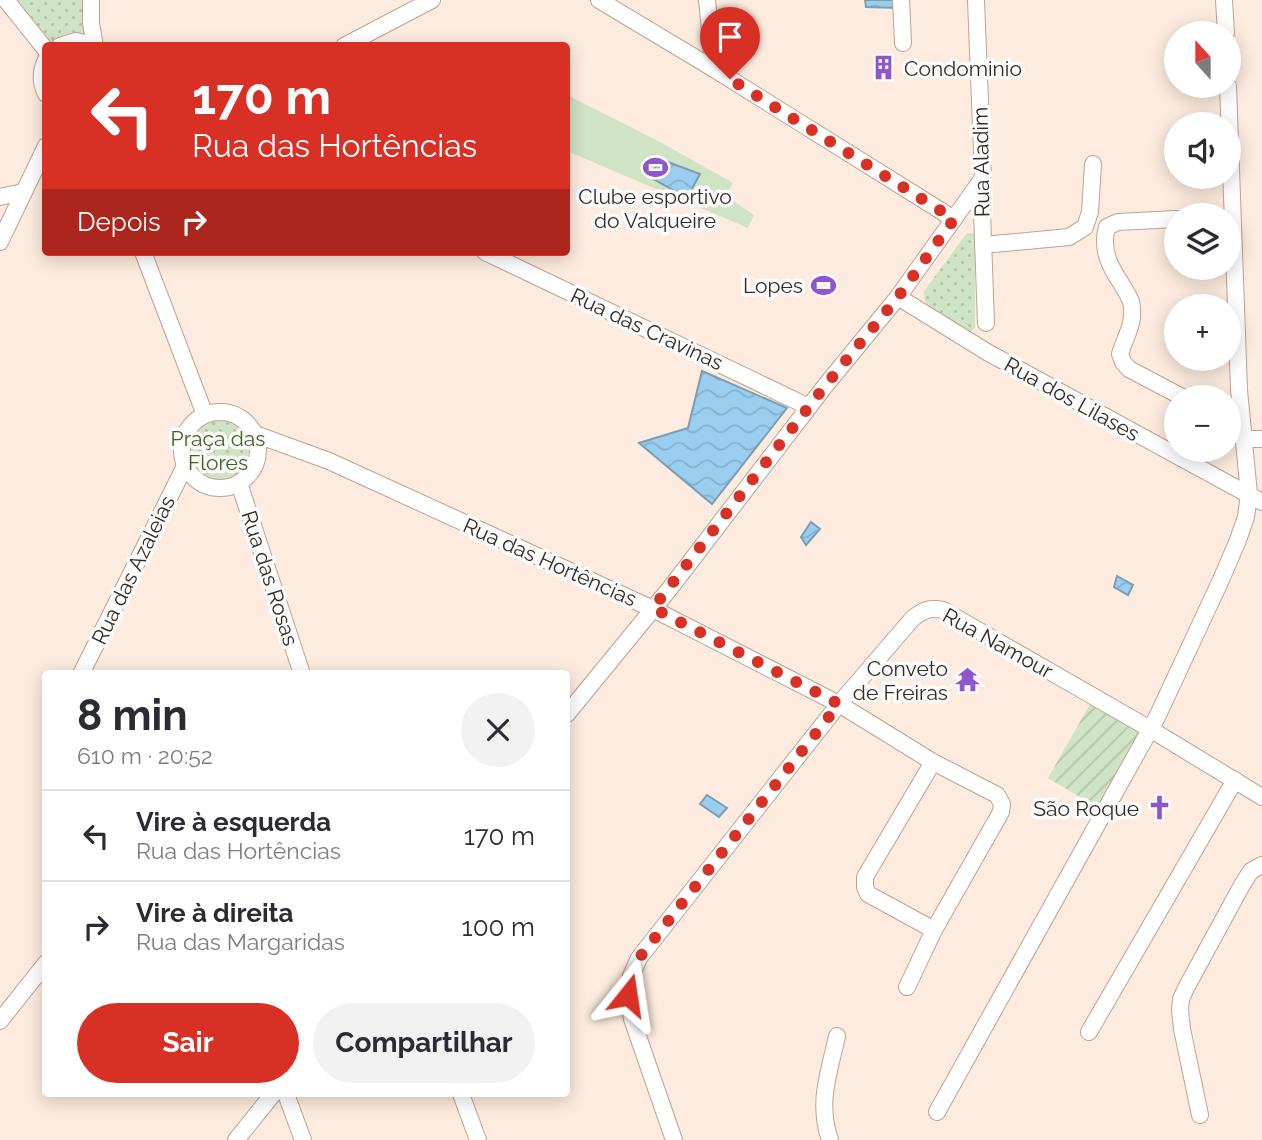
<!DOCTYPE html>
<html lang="pt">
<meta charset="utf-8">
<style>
:root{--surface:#fff;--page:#f2f2f3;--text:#2b2b33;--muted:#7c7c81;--line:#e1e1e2;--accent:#d93025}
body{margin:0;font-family:Raleway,sans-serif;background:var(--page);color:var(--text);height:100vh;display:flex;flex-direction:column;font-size:26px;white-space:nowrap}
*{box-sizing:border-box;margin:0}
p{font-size:23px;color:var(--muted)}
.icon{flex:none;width:38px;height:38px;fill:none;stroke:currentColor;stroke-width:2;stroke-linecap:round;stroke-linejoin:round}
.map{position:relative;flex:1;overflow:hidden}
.side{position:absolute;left:42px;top:670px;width:528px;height:427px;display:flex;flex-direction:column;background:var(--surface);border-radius:7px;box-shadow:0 4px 18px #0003}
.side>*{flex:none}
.guide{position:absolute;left:42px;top:42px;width:528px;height:214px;border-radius:7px;box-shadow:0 4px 18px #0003;background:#d93025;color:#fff;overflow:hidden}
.needle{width:46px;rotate:339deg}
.fabs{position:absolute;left:1164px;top:21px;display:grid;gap:14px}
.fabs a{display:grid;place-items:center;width:77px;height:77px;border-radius:50%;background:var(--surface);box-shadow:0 4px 18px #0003;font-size:35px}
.pin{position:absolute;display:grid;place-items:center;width:60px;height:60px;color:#fff;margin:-72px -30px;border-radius:50% 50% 50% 0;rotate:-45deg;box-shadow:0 0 7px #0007}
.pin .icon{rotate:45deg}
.me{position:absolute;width:77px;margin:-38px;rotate:15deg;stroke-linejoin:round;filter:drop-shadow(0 0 5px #0008)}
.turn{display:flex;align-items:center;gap:24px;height:147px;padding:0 35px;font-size:32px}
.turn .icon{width:91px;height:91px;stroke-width:2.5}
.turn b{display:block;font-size:49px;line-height:60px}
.then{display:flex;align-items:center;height:66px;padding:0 35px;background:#0003;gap:14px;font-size:26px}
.round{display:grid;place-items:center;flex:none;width:74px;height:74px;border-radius:37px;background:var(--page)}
.overview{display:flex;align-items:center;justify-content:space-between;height:119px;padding:0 35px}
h1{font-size:42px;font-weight:700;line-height:52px}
.primary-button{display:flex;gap:14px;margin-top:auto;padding:14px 35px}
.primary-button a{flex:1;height:80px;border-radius:42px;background:var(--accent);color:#fff;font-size:28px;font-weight:700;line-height:80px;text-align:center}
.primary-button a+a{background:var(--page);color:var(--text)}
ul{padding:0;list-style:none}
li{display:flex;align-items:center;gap:21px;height:91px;padding:0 35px;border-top:2px solid var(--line)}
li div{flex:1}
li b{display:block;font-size:26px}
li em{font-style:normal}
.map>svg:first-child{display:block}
.grass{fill:#cfe3c5}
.park{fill:url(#park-dots)}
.garden{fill:url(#garden-furrows)}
.water{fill:url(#water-waves);stroke:#7b9db2;stroke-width:2}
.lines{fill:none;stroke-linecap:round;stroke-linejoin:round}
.minor-casing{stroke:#bea38f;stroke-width:18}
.minor{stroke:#fff;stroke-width:16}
.route{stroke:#d93025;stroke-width:12;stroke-dasharray:0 21.6}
.labels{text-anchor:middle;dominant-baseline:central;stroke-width:7;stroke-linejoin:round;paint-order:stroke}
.poi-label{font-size:21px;fill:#342a22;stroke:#fcfcfc;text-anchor:end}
.street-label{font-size:21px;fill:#342a22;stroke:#fcfcfc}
.park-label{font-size:21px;fill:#3b6222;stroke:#fcfcfc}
</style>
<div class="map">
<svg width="1262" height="1140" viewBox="0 0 1262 1140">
<defs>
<pattern id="park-dots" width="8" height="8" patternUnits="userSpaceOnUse" patternTransform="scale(1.75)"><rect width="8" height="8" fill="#cfe3c5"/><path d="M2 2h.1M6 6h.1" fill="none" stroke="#b2c3a9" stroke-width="1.8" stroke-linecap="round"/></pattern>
<pattern id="garden-furrows" width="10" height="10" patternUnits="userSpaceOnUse" patternTransform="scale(1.75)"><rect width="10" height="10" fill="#cfe3c5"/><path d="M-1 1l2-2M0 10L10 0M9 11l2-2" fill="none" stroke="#b2c3a9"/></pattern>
<pattern id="water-waves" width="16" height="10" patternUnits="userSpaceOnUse" patternTransform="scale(1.75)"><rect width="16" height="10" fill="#9acef0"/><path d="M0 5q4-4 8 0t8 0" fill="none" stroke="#85b1ce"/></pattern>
</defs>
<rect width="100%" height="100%" fill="#fcebde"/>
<!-- grass -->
<path class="grass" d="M 567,95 L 660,142 L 733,183 L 726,196 L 754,215 L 748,228 L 567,151 Z"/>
<!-- park -->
<g class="park">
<path d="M 14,0 L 84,0 L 93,45 L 46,46 Z"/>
<path d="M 967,233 L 975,233 L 975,328 L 969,332 C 952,323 922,314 924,291 Z"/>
<path d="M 224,415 L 240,427 L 250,440 C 249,456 244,469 235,481 C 223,484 213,486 202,481 C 178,470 184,434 203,420 C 208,416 217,416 224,415 Z"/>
</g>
<!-- garden -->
<path class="garden" d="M 1093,699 L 1153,738 L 1152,742 L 1146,751 L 1100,809 L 1048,778 Z"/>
<!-- water -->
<g class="water">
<path d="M 865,0 L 899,0 L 899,8 L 866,7 Z"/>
<path d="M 660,159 L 700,174 L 687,198 L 650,177 Z"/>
<path d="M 702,371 L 787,408 L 712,504 L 639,443 L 688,428 Z"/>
<path d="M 811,522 L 820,529 L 806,545 L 801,537 Z"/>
<path d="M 1117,576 L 1133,585 L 1128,595 L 1114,587 Z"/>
<path d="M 707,795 L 727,808 L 719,817 L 700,804 Z"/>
</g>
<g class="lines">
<defs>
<g id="minor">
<path d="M 6,0 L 46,50"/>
<path d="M 91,0 L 91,23 L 95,46"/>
<path d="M 599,0 L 714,69 L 954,219"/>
<path d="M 707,0 L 714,69"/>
<path d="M 901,0 L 903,43"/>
<path d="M 976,0 L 983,178 L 982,212 L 986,323"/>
<path d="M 1224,0 L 1226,33"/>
<path d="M 60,46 L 76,41 L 94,46"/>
<path d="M 344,46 L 432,0"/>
<path d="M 46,60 C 40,72 40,82 46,94"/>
<path d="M 0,197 L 24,192"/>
<path d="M 1176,219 L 1118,222 L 1107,227 C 1101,248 1109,266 1121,283 C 1124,289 1129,295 1131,302 C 1136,322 1125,337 1120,354 L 1123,362 L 1129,369 L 1182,397"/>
<path d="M 0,242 L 46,146"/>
<path d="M 983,245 L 1069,237 L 1085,227 L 1090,212 L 1093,164"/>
<path d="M 143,252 L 205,415"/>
<path d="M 485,252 L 809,407"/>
<path d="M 898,297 L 987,352 L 1262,502"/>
<circle cx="220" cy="450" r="38"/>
<path d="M 255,434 L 329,461 L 653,609 L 839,704 L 933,762 L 997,795 L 1002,804 L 1001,812 L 934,930 L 907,987"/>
<path d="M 1243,439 L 1262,439"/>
<path d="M 239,483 L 302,674"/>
<path d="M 81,674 L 185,466"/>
<path d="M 567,714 L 671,587 L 825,386 L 898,297 L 983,178"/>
<path d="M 933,762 L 865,877 L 865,887 L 868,894 L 934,930"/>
<path d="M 0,1021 L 46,963"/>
<path d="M 1089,1032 L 1235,780"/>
<path d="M 286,1094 L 303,1140"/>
<path d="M 461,1094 L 478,1140"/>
<path d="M 937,1112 L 1157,717 L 1220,582 L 1238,540 L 1246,517 L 1249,494 L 1239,390 L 1228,86"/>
<path d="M 1200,1115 L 1182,1029 L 1180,1010 L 1181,999 L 1186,988 L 1242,885 L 1251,871 L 1262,865"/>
<path d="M 236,1140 L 273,1094"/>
<path d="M 674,1140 L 632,1019 L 628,995 L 631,976 L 639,958 L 839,704 L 913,618 C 924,610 930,607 943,610 L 1150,729 L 1262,797"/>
<path d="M 830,1140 C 817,1102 829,1074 837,1036"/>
</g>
</defs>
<!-- minor casing -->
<use href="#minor" class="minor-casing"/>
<!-- minor -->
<use href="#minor" class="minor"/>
</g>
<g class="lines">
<!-- route -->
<path class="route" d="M 628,995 L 631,976 L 639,958 L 839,704 L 653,608 L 825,386 L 898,297 L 954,219 L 730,79"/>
</g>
<!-- icons -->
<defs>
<symbol id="building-bare" viewBox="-9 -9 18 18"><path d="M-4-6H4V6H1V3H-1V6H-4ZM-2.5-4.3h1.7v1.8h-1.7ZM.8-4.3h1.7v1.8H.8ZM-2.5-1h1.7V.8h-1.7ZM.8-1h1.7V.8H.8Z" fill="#8f55cc" stroke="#fcfcfc" stroke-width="2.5" paint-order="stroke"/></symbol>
<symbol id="stadium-bare" viewBox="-9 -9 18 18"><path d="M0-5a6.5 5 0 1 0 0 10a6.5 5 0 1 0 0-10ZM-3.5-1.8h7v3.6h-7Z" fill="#8f55cc" stroke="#fcfcfc" stroke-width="2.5" paint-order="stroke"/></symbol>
<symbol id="temple-bare" viewBox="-9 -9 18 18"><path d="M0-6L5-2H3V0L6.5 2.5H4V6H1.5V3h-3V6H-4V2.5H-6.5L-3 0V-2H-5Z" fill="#8f55cc" stroke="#fcfcfc" stroke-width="2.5" paint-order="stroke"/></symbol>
<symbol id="church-bare" viewBox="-9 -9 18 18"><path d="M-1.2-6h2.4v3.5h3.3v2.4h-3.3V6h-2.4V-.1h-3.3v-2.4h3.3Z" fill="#8f55cc" stroke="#fcfcfc" stroke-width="2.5" paint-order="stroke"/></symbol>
</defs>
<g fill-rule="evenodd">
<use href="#building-bare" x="866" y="50" width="35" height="35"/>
<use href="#stadium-bare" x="638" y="150" width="35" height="35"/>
<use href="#stadium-bare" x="806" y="268" width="35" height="35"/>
<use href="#temple-bare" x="950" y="662" width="35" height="35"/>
<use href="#church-bare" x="1142" y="790" width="35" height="35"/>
</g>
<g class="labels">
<!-- poi labels -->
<g class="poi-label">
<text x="904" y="68" text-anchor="start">Condominio</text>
<text x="655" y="196" text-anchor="middle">Clube esportivo<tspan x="655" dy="24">do Valqueire</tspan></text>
<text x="803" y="285">Lopes</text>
<text x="948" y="668">Conveto<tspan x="948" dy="24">de Freiras</tspan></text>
<text x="1139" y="808">São Roque</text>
</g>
<!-- street labels -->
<g class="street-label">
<text transform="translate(981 162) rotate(-91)">Rua Aladim</text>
<text transform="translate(647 329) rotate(25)">Rua das Cravinas</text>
<text transform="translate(1072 399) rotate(29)">Rua dos Lilases</text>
<text transform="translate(550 562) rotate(24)">Rua das Hortências</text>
<text transform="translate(133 570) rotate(-64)">Rua das Azaleias</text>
<text transform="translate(270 578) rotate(72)">Rua das Rosas</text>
<text transform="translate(998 643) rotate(29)">Rua Namour</text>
</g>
<!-- park labels -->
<g class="park-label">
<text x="218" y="438">Praça das<tspan x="218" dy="24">Flores</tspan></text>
</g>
</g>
</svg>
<div class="fabs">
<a><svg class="needle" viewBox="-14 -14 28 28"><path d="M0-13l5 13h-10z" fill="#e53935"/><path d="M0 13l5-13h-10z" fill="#7c7c81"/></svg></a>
<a><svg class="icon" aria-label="sound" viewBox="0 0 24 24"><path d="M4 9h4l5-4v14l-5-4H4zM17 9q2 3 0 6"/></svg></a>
<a><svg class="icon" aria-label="layers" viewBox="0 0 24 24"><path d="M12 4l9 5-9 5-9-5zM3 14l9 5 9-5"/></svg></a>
<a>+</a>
<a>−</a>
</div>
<div class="pin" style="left:730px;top:79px;background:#d93025"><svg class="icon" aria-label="arrive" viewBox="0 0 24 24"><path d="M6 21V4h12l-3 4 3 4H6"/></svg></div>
<svg class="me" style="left:628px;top:995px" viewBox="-20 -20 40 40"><path d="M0-17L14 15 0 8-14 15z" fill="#d93025" stroke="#fff" stroke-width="4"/></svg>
<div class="guide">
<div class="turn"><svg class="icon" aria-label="left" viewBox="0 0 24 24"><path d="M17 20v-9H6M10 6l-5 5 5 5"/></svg><div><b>170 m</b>Rua das Hortências</div></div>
<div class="then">Depois<svg class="icon" aria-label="right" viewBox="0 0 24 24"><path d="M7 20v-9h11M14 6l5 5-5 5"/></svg></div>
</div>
<section class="side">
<div class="overview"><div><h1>8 min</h1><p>610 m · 20:52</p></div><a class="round"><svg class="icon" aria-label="close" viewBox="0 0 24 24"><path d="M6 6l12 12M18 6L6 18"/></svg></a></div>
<ul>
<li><svg class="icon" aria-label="left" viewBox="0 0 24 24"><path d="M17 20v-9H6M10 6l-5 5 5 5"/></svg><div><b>Vire à esquerda</b><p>Rua das Hortências</p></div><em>170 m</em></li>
<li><svg class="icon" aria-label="right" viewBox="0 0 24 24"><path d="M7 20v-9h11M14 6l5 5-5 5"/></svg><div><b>Vire à direita</b><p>Rua das Margaridas</p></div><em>100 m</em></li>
</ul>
<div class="primary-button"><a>Sair</a><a>Compartilhar</a></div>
</section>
</div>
